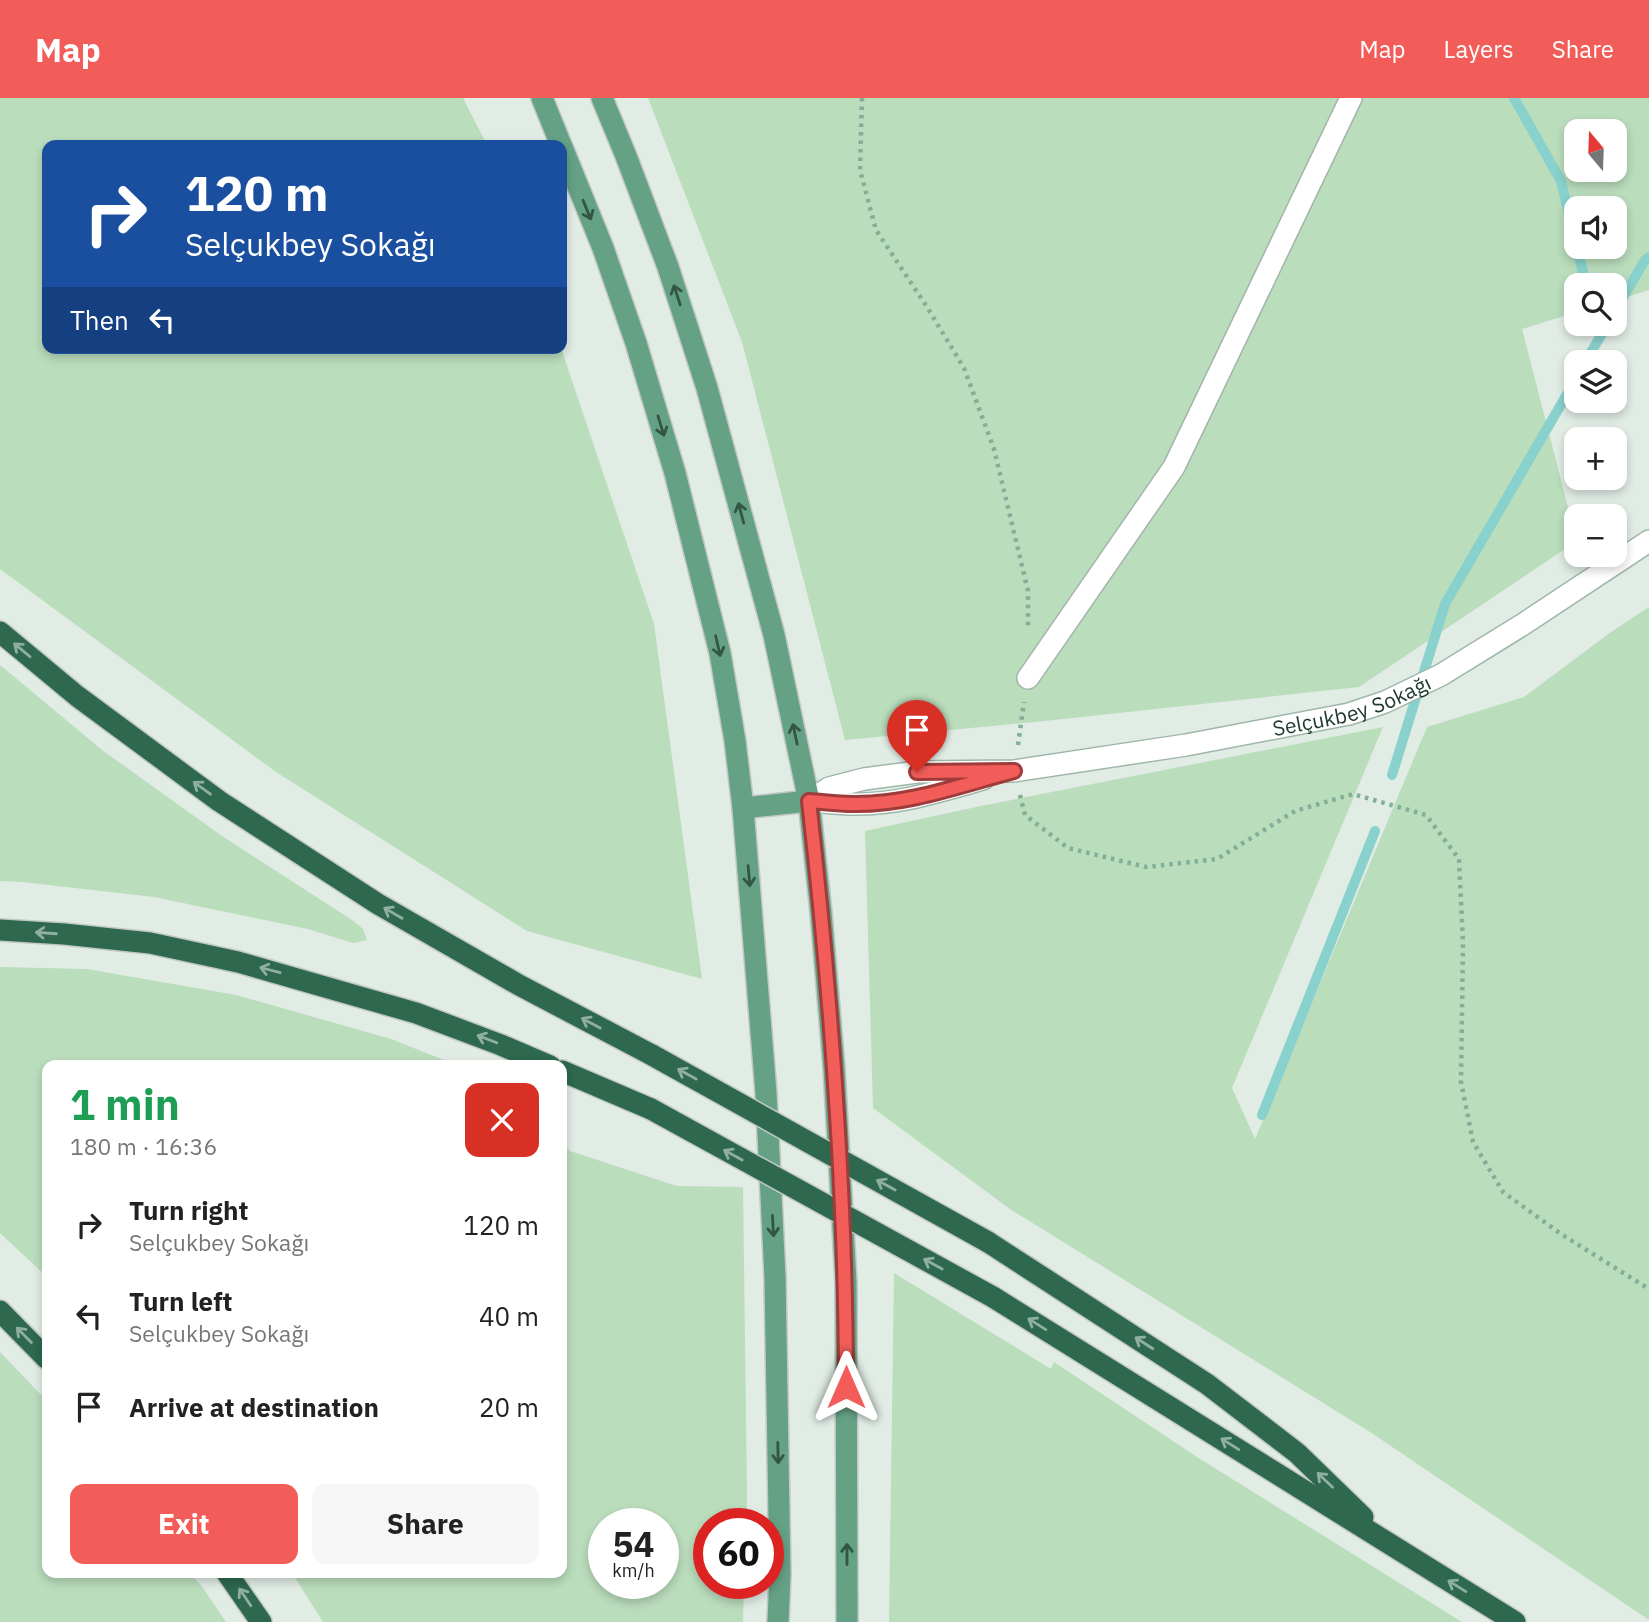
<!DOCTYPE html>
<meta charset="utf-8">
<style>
:root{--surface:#fff;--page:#f6f6f6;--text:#222;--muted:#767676;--accent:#f25d59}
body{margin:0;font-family:"IBM Plex Sans",sans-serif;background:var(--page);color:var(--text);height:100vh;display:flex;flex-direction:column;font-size:26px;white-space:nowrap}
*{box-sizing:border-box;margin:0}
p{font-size:23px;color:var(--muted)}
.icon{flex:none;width:38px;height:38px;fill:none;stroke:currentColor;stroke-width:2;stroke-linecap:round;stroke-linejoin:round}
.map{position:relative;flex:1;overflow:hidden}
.side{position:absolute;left:42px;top:962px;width:525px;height:518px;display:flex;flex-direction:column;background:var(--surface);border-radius:14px;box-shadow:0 4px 10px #0003}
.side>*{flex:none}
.hud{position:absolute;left:42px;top:42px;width:525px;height:214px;border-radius:14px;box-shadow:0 4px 10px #0003;background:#1a4fa0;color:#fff;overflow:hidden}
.needle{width:46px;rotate:341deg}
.fabs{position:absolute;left:1564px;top:21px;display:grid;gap:14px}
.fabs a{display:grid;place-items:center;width:63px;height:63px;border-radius:14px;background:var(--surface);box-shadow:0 4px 10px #0003;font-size:35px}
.speed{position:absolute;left:588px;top:1410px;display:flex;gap:14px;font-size:35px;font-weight:700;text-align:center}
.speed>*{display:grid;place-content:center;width:91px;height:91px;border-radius:50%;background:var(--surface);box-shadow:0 4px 10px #0003;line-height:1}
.speed small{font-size:18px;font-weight:400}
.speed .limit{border:10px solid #d22;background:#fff;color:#111}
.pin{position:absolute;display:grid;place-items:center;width:60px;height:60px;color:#fff;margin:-72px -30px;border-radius:50% 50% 50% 0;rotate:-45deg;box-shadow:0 0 7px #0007}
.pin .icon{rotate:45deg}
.me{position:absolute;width:77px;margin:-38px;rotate:0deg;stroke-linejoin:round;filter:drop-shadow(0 0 5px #0008)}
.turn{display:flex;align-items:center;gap:24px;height:147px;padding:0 28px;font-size:32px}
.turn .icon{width:91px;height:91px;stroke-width:2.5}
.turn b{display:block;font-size:49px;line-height:60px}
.then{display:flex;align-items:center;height:66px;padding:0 28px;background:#0003;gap:14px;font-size:26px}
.round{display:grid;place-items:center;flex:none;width:74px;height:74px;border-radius:14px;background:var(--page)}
.overview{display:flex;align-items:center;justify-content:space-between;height:119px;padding:0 28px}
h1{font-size:42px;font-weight:700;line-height:52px;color:#1e9e55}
.action{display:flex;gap:14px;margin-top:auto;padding:14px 28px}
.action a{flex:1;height:80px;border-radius:14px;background:var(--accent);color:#fff;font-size:28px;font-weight:700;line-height:80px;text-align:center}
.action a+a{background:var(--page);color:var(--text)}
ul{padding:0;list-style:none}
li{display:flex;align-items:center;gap:21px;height:91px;padding:0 28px}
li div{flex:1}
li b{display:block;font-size:26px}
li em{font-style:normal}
header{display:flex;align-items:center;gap:42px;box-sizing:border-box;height:98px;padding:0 35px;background:var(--accent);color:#fff}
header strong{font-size:33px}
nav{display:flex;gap:38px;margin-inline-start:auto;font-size:24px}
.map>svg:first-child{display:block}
.green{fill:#baddbc;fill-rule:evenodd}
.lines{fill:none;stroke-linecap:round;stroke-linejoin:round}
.stream{stroke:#89d1cc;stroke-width:10}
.street-casing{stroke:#a4b4ab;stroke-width:24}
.secondary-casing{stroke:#9fb7aa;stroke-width:24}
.primary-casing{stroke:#c1c8c5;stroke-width:24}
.highway-casing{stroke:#c1c8c5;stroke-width:24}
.path{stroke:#81af97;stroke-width:4.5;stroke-dasharray:3.5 5;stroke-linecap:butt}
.street{stroke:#fff;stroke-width:21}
.secondary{stroke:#fff;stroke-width:21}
.primary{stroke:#65a185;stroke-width:21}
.highway{stroke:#2d684f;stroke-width:21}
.highway-bridge-casing{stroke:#c1c8c5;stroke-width:24;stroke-linecap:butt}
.highway-bridge{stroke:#2d684f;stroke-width:21}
.oneway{stroke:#325544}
.oneway2{stroke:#8fb0a1}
.route-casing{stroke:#9d3c3a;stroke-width:18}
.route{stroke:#f25d59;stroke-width:12}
.labels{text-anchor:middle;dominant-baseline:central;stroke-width:5;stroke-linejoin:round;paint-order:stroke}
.street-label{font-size:21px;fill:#213c2f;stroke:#f1f8f3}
</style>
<header>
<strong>Map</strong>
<nav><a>Map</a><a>Layers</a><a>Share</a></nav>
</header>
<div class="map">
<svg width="1649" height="1524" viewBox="0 0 1649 1524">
<rect width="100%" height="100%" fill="#e1ece5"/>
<!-- green -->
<g class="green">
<path d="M 0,0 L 463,0 L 487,47 L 47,47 L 47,250 L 561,250 L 654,526 L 702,881 L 527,833 L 276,674 L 0,471 Z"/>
<path d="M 648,0 L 1649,0 L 1649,192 L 1615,203 L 1615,187 L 1577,187 L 1577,214 L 1522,231 L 1569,413 L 1577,421 L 1577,443 L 1359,589 L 1035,624 L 845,642 L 742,244 ZM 1577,33 L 1615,33 L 1615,72 L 1577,72 ZM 1577,110 L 1615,110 L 1615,149 L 1577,149 Z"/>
<path d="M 1649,509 L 1649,1522 L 1370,1334 L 1010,1111 L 873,1010 L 865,733 L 981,708 L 1383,629 L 1232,990 L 1255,1041 L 1427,629 L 1524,599 L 1611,534 Z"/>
<path d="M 0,567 L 102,652 L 222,738 L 352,822 L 363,831 L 367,842 L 353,845 L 308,831 L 154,799 L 22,784 L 0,783 Z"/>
<path d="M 0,869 L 87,871 L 236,897 L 391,941 L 459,968 L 47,968 L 47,1179 L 0,1135 Z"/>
<path d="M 562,1045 L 570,1053 L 677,1088 L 743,1089 L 747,1398 L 746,1426 L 709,1426 L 709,1486 L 744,1486 L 743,1524 L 323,1524 L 292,1475 L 562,1475 ZM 663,1426 L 663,1486 L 604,1486 L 604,1426 Z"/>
<path d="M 894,1175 L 1051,1271 L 1054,1264 L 1197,1359 L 1462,1524 L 889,1524 Z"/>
<path d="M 0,1254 L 47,1303 L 47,1475 L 190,1475 L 203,1490 L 226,1524 L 0,1524 Z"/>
</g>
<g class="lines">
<!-- stream -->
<g class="stream">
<path d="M 1514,0 L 1561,83 L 1586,187"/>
<path d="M 1615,213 L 1645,162 L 1649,159"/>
<path d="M 1585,264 L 1608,226"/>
<path d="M 1392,677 L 1445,506 L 1577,279"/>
<path d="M 1262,1017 L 1375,733"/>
</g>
<defs>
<path id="street" d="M 1028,580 L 1174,369 L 1351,0"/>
<g id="secondary">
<path id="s1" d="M 809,703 L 829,690 L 864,681 L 917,674 L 1014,673 L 1186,647 L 1349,616 L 1385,604 L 1441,577 L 1522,527 L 1649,443"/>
<path d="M 809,703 C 824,704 839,706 853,706 C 898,707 940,693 983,681"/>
</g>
<g id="primary">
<path d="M 542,0 L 561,47"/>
<path d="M 602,0 L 626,58 L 668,169 L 707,290 L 774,537 L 809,703 L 821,815 L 834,970 L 846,1184 L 847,1524"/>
<path d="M 562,49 L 603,150 L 636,245 L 675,375 L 720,555 L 735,643 L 743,710 L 766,995 L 775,1179 L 780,1476 L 778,1524"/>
<path d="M 743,710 L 809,703"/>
</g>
<g id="highway">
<path d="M 0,534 L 77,598 L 219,703 L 378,806 L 519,887 L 652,957"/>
<path d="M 0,832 L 64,836 L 150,845 L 238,864 L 416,915 L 501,947 L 550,968"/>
<path d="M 562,973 L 651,1011"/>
<path d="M 988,1144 L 1207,1286 L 1297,1355 L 1363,1419"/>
<path d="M 993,1199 L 1515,1524"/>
<path d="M 0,1213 L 47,1261"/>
<path d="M 227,1475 L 261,1524"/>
</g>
</defs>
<!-- street casing -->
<use href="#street" class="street-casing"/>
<!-- secondary casing -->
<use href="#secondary" class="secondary-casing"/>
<!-- primary casing -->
<use href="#primary" class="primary-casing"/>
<!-- highway casing -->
<use href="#highway" class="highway-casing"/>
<!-- path -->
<g class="path">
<path d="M 862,0 L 860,72 L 876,132 L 927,209 L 964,270 L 994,351 L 1028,493 L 1028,532"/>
<path d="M 1018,647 L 1024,604"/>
<path d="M 1020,697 L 1025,717 L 1068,750 L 1146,769 L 1217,761 L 1295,713 L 1353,696 L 1426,717 L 1459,761 L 1463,846 L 1461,984 L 1473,1044 L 1503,1094 L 1561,1136 L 1649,1191"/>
</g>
<!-- street -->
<use href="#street" class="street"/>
<!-- secondary -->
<use href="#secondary" class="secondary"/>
<!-- primary -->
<use href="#primary" class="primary"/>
<!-- highway -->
<use href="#highway" class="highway"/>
<defs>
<g id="highway-bridge">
<path d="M 652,957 L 988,1144"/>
<path d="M 651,1011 L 993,1199"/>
</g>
</defs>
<!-- highway-bridge casing -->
<use href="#highway-bridge" class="highway-bridge-casing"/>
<!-- highway-bridge -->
<use href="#highway-bridge" class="highway-bridge"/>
</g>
<!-- one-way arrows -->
<defs><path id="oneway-shaft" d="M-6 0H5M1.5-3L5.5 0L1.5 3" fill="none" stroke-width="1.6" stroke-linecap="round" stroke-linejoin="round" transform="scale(1.75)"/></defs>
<g class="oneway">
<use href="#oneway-shaft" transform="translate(587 112) rotate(68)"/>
<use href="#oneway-shaft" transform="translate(677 197) rotate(-108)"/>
<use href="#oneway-shaft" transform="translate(661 328) rotate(73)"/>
<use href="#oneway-shaft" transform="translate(741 415) rotate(-105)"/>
<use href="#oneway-shaft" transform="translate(718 548) rotate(77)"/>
<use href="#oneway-shaft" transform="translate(795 636) rotate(-102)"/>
<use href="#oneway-shaft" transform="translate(749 778) rotate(85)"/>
<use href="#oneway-shaft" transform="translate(773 1128) rotate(87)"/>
<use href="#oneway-shaft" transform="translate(778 1355) rotate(89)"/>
<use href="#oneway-shaft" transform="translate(847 1456) rotate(-90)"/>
</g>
<g class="oneway2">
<use href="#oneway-shaft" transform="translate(22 552) rotate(-140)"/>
<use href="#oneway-shaft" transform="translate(202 690) rotate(-144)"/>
<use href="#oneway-shaft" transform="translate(393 815) rotate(-150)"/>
<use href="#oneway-shaft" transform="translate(46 835) rotate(-176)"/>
<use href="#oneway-shaft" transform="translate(270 872) rotate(-165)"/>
<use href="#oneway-shaft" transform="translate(591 925) rotate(-152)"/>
<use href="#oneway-shaft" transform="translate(487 941) rotate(-159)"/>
<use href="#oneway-shaft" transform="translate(687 976) rotate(-151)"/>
<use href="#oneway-shaft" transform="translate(733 1057) rotate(-151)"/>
<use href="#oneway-shaft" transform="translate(886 1087) rotate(-151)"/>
<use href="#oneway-shaft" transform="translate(933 1166) rotate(-151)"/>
<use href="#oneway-shaft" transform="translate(1037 1226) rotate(-148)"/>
<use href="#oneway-shaft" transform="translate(24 1237) rotate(-135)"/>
<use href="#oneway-shaft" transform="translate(1144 1245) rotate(-147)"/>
<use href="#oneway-shaft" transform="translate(1230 1346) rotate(-148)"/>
<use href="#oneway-shaft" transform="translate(1325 1382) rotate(-136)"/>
<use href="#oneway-shaft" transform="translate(1457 1488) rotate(-148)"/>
<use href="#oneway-shaft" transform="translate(245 1499) rotate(-124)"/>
</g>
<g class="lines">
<defs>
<path id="route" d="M 846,1289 C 846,1093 831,897 809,703 C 824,704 838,706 853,706 C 908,707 961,687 1014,673 L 917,674"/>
</defs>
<!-- route casing -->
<use href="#route" class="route-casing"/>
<!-- route -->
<use href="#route" class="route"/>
</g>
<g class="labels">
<!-- street labels -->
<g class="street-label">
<text stroke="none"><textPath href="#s1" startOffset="555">Selçukbey Sokağı</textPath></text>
</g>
</g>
</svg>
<div class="fabs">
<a><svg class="needle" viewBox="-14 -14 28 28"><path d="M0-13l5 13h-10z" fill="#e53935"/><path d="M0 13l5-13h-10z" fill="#767676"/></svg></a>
<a><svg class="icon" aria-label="sound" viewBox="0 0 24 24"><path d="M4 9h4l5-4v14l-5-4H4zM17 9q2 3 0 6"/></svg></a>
<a><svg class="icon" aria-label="search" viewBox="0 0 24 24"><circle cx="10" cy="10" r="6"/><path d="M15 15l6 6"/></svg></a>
<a><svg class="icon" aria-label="layers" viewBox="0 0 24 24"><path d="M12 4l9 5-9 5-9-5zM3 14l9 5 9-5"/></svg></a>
<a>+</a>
<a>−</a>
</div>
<div class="speed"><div>54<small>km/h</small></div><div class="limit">60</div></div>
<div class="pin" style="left:917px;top:674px;background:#d93025"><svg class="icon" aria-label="arrive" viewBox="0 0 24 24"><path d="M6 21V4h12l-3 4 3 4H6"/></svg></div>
<svg class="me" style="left:846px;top:1289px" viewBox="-20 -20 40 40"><path d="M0-17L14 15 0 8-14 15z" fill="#f25d59" stroke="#fff" stroke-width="4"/></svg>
<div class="hud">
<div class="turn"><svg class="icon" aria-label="right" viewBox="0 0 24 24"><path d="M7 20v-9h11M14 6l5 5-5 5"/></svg><div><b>120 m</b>Selçukbey Sokağı</div></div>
<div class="then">Then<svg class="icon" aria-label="left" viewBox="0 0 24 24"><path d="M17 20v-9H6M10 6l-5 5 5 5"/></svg></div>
</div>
<section class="side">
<div class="overview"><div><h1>1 min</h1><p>180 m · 16:36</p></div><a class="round" style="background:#d93025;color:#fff"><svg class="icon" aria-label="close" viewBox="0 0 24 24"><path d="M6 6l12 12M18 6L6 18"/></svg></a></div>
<ul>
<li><svg class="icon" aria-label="right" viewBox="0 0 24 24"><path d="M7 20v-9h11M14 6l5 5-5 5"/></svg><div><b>Turn right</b><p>Selçukbey Sokağı</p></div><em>120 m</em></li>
<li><svg class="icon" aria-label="left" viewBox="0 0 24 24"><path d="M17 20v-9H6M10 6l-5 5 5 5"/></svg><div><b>Turn left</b><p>Selçukbey Sokağı</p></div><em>40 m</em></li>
<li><svg class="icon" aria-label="arrive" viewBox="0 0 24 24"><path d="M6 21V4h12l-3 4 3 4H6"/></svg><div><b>Arrive at destination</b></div><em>20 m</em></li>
</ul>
<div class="action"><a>Exit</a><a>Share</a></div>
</section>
</div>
